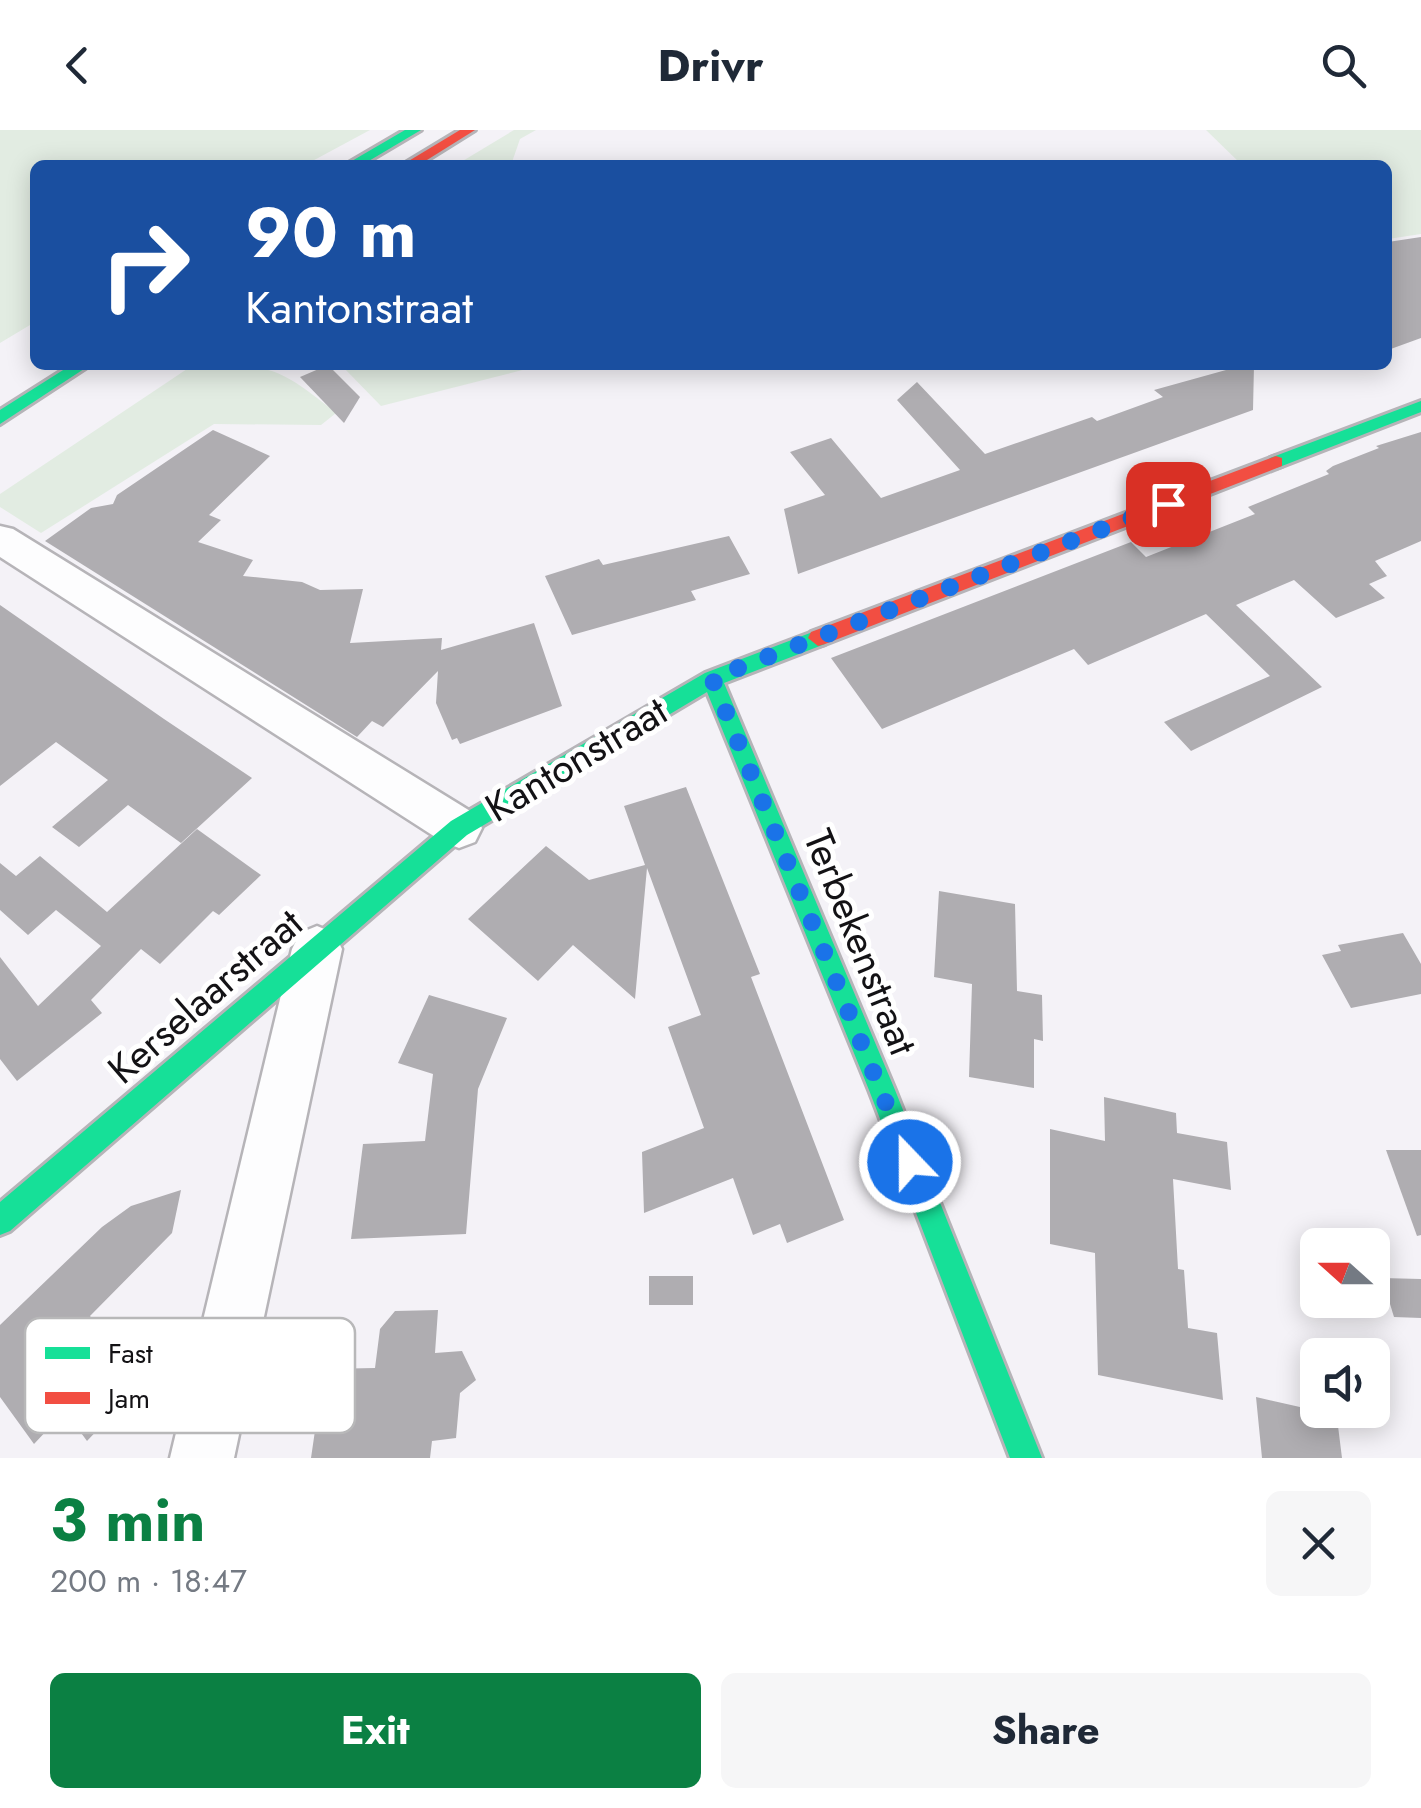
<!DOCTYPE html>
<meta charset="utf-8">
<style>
:root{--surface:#fff;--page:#f6f6f7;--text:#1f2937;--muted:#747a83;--accent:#0b8043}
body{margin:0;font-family:Jost,sans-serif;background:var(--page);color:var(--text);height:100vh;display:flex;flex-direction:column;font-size:38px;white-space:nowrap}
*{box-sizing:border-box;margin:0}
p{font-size:32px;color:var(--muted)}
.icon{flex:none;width:55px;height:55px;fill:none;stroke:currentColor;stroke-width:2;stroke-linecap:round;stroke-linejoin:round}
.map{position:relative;height:1328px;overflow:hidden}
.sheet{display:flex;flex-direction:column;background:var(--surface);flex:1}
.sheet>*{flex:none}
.hud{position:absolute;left:30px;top:30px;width:1362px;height:210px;border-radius:15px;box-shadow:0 5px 25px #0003;background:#1a4fa0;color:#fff;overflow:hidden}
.needle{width:65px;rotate:291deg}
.fabs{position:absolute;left:1300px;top:1098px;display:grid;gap:20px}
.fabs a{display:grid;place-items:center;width:90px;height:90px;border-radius:15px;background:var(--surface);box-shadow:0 5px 25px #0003;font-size:50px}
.pin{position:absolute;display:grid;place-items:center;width:85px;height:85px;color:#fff;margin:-42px;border-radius:20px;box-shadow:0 5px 15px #0006}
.me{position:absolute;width:110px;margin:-55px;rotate:338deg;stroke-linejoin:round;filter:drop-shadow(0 0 8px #0008)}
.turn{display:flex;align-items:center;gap:35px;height:210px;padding:0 50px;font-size:45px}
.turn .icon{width:130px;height:130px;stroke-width:2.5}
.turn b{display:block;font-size:70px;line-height:85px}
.round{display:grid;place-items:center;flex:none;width:105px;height:105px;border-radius:15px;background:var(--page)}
.summary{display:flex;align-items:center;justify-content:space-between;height:170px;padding:0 50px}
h1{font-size:60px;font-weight:700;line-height:75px;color:var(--accent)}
.action{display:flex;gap:20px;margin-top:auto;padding:20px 50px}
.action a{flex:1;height:115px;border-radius:15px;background:var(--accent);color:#fff;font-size:40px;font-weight:700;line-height:115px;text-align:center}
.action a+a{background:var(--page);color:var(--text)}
header{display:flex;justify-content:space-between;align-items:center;height:130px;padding:0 50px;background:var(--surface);font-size:45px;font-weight:700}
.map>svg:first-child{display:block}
.green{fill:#e2ece2}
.building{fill:#afadb1}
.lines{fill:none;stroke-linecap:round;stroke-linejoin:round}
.street-casing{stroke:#b6b4b8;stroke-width:5}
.fast-casing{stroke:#b6b4b8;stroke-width:6}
.jam-casing{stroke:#b6b4b8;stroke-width:6}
.street{fill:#fdfdfe;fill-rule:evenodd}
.fast{fill:#16e098;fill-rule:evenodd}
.jam{fill:#f24e42;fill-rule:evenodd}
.route{stroke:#1a73e8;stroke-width:18;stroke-dasharray:0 32.4}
.labels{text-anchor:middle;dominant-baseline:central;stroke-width:10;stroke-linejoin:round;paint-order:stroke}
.street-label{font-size:40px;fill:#131215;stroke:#fff}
.key{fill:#fff;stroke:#b8b8b9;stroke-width:2.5}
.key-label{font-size:28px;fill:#131215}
</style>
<header><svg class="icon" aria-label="back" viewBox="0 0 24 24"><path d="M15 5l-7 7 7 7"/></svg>Drivr<svg class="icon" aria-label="search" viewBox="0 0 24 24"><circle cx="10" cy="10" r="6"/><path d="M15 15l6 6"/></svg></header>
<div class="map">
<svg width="1421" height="1328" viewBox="0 0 1421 1328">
<rect width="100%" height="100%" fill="#f4f2f7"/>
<!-- green -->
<g class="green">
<path d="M 0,0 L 370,0 L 305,35 L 35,35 L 35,192 L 0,213 Z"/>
<path d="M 514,0 L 536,0 L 520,9 L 511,35 L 456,35 Z"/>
<path d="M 1206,0 L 1421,0 L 1421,104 L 1388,109 L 1388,35 L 1242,35 Z"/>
<path d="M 193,235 C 269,235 276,234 336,283 L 321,295 L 214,294 L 41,403 L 0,377 L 0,364 Z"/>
<path d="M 341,235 L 538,235 L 538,236 L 381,276 Z"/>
</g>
<!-- building -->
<g class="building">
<path d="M 1421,107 L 1421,208 L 1388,220 L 1388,112 Z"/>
<path d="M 328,235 L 360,267 L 344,293 L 300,247 Z"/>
<path d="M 1244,235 L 1254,235 L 1253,280 L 798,444 L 784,379 L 825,365 L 790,322 L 831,308 L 881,368 L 960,340 L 897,270 L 917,252 L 985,324 L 1092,287 L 1097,291 L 1163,267 L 1154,260 Z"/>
<path d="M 213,300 L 270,326 L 209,385 L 221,390 L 198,412 L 253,430 L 243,446 L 302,452 L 320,460 L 363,459 L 350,513 L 442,508 L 441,520 L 534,493 L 562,576 L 460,614 L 457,608 L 452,610 L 436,573 L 438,541 L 383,597 L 372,591 L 357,607 L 45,411 L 91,378 L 113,374 L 117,365 Z"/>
<path d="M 1421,302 L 1421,411 L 1375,431 L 1387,446 L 1369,454 L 1385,468 L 1336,488 L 1294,450 L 1236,475 L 1322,557 L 1191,621 L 1164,592 L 1270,546 L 1206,484 L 1088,535 L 1074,519 L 882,599 L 831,528 L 1131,412 L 1146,427 L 1255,384 L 1248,377 L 1329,344 L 1326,341 L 1333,336 L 1379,318 L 1376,316 Z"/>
<path d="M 729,406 L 750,444 L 691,461 L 696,470 L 572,505 L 545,446 L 599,429 L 603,435 Z"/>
<path d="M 0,475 L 164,589 L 252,648 L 181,713 L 128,675 L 79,717 L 52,697 L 108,650 L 56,612 L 0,656 Z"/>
<path d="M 686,657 L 760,844 L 751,847 L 844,1090 L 787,1113 L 780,1094 L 753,1105 L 733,1048 L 644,1083 L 642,1022 L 704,998 L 668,897 L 701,885 L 647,738 L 635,869 L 573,815 L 538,851 L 468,789 L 546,716 L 589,750 L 645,735 L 624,676 Z"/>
<path d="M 197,699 L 261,745 L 219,785 L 213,781 L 160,834 L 141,819 L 91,870 L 102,883 L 17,951 L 0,929 L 0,827 L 38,876 L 101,816 L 56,780 L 28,805 L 0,780 L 0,733 L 16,746 L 40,726 L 107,782 Z"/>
<path d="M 939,761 L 1015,774 L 1017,861 L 1042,865 L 1043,911 L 1034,909 L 1034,958 L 969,947 L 972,854 L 934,847 Z"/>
<path d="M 1403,803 L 1421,834 L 1421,864 L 1351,878 L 1322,825 L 1341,821 L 1338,815 Z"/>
<path d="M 429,865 L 507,888 L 478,959 L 466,1104 L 351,1109 L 363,1014 L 425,1011 L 433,944 L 398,933 Z"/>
<path d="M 1104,967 L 1176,983 L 1177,1003 L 1227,1012 L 1231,1060 L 1173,1049 L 1178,1139 L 1184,1140 L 1188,1198 L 1217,1203 L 1223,1270 L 1098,1245 L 1095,1123 L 1050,1114 L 1050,999 L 1105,1011 Z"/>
<path d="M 1386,1020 L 1421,1020 L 1421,1105 L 1417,1106 Z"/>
<path d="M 181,1060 L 172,1103 L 90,1186 L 142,1253 L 87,1311 L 65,1281 L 34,1314 L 0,1267 L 0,1195 L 102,1097 L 131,1076 Z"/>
<rect x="649" y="1146" width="44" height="29"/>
<path d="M 1382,1148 L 1421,1149 L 1421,1188 L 1394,1187 Z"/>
<path d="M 438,1180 L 435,1223 L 462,1221 L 476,1250 L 460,1263 L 456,1308 L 432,1311 L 430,1328 L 311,1328 L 324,1239 L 375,1238 L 380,1199 L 395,1181 Z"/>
<path d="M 1256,1267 L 1322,1282 L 1324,1293 L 1338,1296 L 1342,1328 L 1262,1328 Z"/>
</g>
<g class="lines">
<defs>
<g id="street">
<path d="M 0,396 L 13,399 L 475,684 L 482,698 L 475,712 L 459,718 L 443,712 L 0,427 Z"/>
<path d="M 317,796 L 334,803 L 342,819 L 234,1328 L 170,1328 L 292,819 L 300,803 Z"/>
</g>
<g id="fast">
<path d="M 405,0 L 421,0 L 362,35 L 345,35 Z"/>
<path d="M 71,235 L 90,235 L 0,294 L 0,280 Z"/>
<path d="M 1421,271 L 1421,282 L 1282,336 L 1276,338 L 1267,332 L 1270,328 Z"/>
<path d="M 818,500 L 828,508 L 825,514 L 724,553 L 895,960 L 1042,1328 L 1010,1328 L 869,960 L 707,562 L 467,705 L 10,1101 L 0,1105 L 0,1072 L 451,691 L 705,543 Z"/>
</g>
<g id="jam">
<path d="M 460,0 L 475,0 L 419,35 L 402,35 Z"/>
<path d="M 1276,326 L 1282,328 L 1282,336 L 825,514 L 818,516 L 808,508 L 811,502 Z"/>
</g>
</defs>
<!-- street casing -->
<use href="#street" class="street-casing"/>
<!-- fast casing -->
<use href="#fast" class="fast-casing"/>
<!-- jam casing -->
<use href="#jam" class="jam-casing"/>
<!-- street -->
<use href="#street" class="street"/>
<!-- fast -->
<use href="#fast" class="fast"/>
<!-- jam -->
<use href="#jam" class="jam"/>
</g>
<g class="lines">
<!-- route -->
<path class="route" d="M 910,1032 L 712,548 L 1168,374"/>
</g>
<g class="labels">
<!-- street labels -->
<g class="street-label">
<text transform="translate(576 629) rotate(-31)">Kantonstraat</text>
<text transform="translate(861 812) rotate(68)">Terbekenstraat</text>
<text transform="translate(205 866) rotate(-41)">Kerselaarstraat</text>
</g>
</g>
<!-- legend -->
<rect x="25" y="1188" width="330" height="115" rx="15" class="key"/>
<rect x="45" y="1217" width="45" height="12" fill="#16e098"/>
<rect x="45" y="1262" width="45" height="12" fill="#f24e42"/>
<g class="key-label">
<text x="108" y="1233">Fast</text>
<text x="108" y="1278">Jam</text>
</g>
</svg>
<div class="fabs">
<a><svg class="needle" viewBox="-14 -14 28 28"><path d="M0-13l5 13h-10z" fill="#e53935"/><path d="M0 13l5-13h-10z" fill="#747a83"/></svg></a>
<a><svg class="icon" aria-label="sound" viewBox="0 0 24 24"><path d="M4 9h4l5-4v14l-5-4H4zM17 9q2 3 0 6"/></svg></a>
</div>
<div class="pin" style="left:1168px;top:374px;background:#d93025"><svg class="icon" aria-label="arrive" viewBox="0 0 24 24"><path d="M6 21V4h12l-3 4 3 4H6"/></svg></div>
<svg class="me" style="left:910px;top:1032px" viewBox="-20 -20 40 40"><circle r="17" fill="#1a73e8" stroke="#fff" stroke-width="3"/><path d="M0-11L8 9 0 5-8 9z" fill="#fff"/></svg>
<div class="hud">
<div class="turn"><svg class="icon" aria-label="right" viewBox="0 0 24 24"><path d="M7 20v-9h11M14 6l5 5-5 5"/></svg><div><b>90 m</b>Kantonstraat</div></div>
</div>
</div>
<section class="sheet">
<div class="summary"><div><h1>3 min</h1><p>200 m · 18:47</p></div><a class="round"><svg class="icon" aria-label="close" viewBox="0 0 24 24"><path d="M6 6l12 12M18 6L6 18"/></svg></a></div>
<div class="action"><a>Exit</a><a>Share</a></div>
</section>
